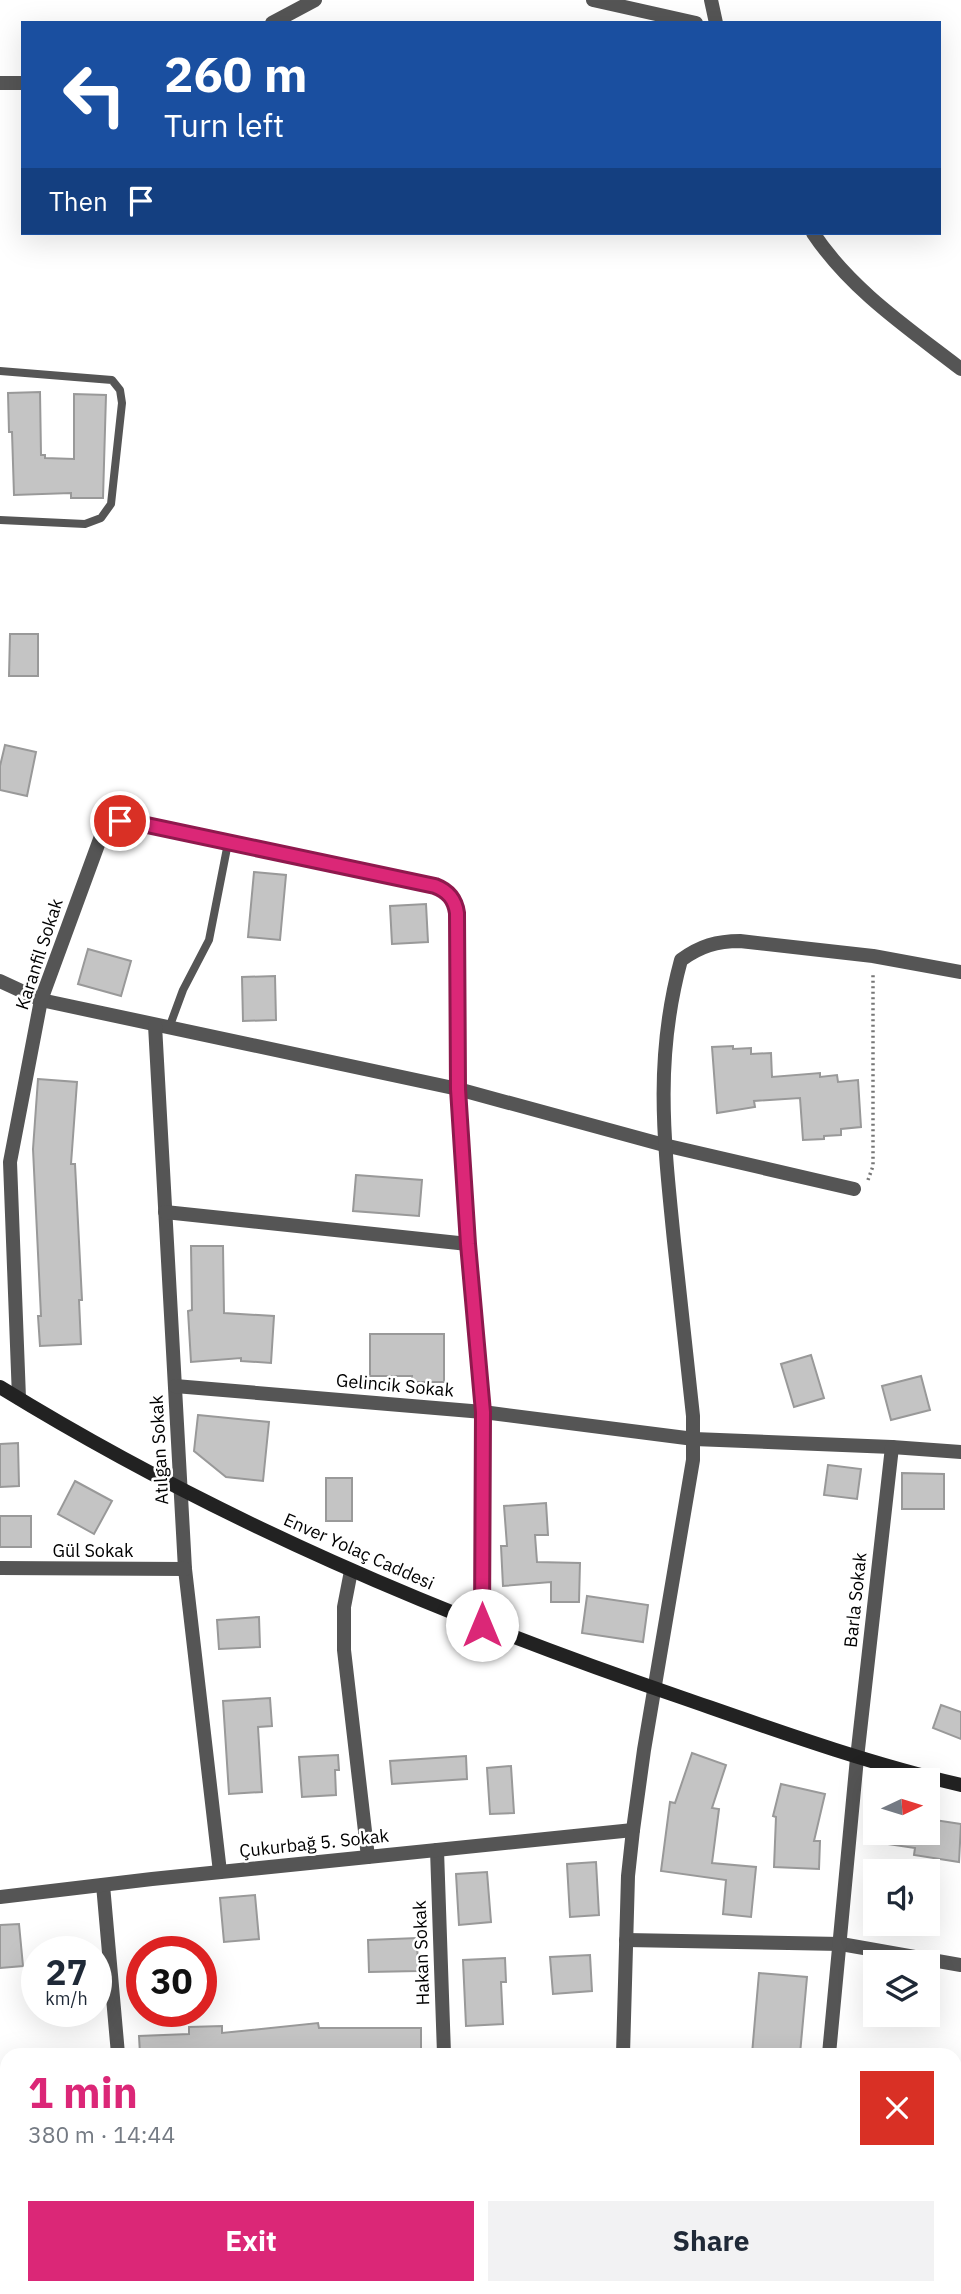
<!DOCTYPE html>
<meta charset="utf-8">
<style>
:root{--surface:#fff;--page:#f2f2f3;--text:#1f2937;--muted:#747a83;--accent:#db2777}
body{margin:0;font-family:"IBM Plex Sans",sans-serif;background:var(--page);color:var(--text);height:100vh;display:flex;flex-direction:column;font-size:26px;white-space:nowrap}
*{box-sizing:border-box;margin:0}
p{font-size:23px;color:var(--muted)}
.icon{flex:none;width:38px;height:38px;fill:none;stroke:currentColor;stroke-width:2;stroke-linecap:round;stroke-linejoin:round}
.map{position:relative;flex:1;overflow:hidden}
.sheet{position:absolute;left:0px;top:2048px;width:962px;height:247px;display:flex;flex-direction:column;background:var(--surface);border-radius:21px 21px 0 0;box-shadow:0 7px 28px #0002}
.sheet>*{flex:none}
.guide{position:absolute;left:21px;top:21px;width:920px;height:214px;border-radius:0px;box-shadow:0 7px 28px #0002;background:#1a4fa0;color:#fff;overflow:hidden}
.needle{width:46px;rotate:86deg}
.controls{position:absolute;left:863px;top:1768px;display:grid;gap:14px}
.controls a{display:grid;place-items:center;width:77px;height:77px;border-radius:0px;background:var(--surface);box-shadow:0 7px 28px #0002;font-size:35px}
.speed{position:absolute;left:21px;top:1936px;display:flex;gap:14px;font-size:35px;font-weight:700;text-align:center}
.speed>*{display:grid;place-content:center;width:91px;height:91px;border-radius:50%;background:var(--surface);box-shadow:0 7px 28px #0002;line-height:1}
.speed small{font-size:18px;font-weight:400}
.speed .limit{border:10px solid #d22;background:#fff;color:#111}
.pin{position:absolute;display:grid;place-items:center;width:60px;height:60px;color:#fff;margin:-30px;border:4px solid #fff;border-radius:50%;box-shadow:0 2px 7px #0007}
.me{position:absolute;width:77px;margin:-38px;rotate:0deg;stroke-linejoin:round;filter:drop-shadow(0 0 5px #0008)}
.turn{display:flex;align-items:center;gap:24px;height:147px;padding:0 28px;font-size:32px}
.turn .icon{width:91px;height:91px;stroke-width:2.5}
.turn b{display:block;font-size:49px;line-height:60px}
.then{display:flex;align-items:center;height:66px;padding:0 28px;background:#0003;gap:14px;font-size:26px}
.round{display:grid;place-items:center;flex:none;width:74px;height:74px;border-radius:0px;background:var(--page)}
.summary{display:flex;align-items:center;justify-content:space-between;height:119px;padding:0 28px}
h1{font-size:42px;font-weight:800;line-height:52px;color:var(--accent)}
.primary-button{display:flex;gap:14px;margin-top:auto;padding:14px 28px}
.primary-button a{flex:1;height:80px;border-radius:0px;background:var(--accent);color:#fff;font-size:28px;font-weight:800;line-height:80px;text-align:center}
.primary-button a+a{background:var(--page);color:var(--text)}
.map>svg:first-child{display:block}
.building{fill:#c4c4c4;stroke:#999;stroke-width:2}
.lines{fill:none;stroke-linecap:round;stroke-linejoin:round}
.path{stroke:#777;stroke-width:3.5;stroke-dasharray:2 3.5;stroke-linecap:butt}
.lane{stroke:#555;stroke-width:8}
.street{stroke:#555;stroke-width:14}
.secondary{stroke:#222;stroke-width:14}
.route-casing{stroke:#8e194d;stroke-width:18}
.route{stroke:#db2777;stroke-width:12}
.labels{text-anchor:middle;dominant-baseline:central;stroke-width:5;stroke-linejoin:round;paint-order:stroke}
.street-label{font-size:18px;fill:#000;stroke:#fff}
</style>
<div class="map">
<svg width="961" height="2294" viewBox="0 0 961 2294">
<rect width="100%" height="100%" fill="#fff"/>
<!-- building -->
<g class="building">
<path d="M 40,392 L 41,455 L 45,455 L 45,458 L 74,459 L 74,394 L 106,395 L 103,498 L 71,498 L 71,493 L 14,495 L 12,432 L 9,432 L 8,393 Z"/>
<path d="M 10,634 L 38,634 L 38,676 L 9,676 Z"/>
<path d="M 5,745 L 36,752 L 27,796 L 0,790 L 0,766 Z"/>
<path d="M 254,872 L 286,875 L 280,940 L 248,937 Z"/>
<path d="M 426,904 L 428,942 L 392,944 L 390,906 Z"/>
<path d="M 88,949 L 131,961 L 121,996 L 78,984 Z"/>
<path d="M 275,976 L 276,1020 L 243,1021 L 242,977 Z"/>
<path d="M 733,1046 L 733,1049 L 751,1048 L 751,1054 L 771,1053 L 772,1077 L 820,1073 L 820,1077 L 837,1075 L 838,1082 L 858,1080 L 861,1127 L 841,1129 L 841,1135 L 824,1136 L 824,1139 L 803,1140 L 800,1098 L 754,1101 L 755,1107 L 717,1113 L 712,1047 Z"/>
<path d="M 38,1079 L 77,1082 L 71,1164 L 75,1164 L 82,1300 L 79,1300 L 81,1344 L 40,1346 L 38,1316 L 41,1316 L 33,1149 Z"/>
<path d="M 356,1175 L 422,1180 L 419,1216 L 353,1211 Z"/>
<path d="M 191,1246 L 223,1246 L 224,1313 L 274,1316 L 271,1363 L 241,1361 L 241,1358 L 191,1362 L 188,1311 L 192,1310 Z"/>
<path d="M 370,1334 L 444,1334 L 444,1382 L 412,1382 L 412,1376 L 370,1376 Z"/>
<path d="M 811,1355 L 824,1398 L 794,1407 L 781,1364 Z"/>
<path d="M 921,1376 L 930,1410 L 891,1420 L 882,1386 Z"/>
<path d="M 198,1415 L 269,1422 L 263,1481 L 226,1477 L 194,1451 Z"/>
<path d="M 18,1443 L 19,1486 L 0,1487 L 0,1444 Z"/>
<path d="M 828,1465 L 861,1469 L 857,1499 L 824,1495 Z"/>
<path d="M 902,1473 L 944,1474 L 944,1509 L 902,1509 Z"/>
<rect x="326" y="1478" width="26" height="43"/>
<path d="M 75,1481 L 112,1501 L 94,1534 L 58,1514 Z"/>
<path d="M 546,1503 L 548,1535 L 535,1535 L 537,1562 L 580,1563 L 579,1602 L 551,1602 L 551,1582 L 503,1586 L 501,1546 L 507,1546 L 504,1506 Z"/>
<rect x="0" y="1516" width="31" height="31"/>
<path d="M 587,1596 L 648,1605 L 643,1642 L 582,1633 Z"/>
<path d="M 259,1617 L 260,1647 L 219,1649 L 217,1620 Z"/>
<path d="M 270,1698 L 272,1726 L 258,1727 L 262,1792 L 229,1794 L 223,1701 Z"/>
<path d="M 941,1705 L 961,1712 L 961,1739 L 933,1728 Z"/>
<path d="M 692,1753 L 726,1765 L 712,1808 L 719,1809 L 712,1863 L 756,1867 L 751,1917 L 723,1914 L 726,1880 L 661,1871 L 670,1802 L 675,1803 Z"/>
<path d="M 338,1755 L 339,1770 L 335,1770 L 336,1795 L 302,1797 L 299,1757 Z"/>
<path d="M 466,1756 L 467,1779 L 392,1784 L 390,1761 Z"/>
<path d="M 511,1766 L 514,1813 L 490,1814 L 487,1768 Z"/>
<path d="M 781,1784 L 825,1794 L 814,1841 L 820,1841 L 819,1869 L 774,1867 L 776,1817 L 773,1816 Z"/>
<path d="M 928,1819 L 961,1824 L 959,1862 L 914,1855 L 915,1848 L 867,1841 L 868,1832 L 928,1832 Z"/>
<path d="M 596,1862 L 599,1915 L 570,1917 L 567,1864 Z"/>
<path d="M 487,1872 L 491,1922 L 459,1925 L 456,1874 Z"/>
<path d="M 255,1895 L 259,1939 L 224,1942 L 220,1898 Z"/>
<path d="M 19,1924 L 23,1966 L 0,1968 L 0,1925 Z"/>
<path d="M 417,1938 L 418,1971 L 369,1972 L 368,1940 Z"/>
<path d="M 590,1955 L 592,1991 L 553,1994 L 550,1957 Z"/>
<path d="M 505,1958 L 506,1982 L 501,1982 L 503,2024 L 466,2026 L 463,1960 Z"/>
<path d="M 759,1973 L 807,1977 L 800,2054 L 752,2054 Z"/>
<path d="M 318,2023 L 319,2028 L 421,2028 L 421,2054 L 140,2054 L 139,2036 L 189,2034 L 189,2027 L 222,2026 L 222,2033 Z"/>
</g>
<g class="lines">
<!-- path -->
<path class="path" d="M 868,1180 L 873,1166 L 873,972"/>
<!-- lane -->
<g class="lane">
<path d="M 0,371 L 112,380 L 120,390 L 122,403 L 111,504 L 101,518 L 85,524 L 0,520"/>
<path d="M 169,1028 L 183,990 L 209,940 L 228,843"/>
</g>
<!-- street -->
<g class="street">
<path d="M 593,0 L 696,23"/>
<path d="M 711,0 L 716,23"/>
<path d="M 272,23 L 315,0"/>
<path d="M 0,83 L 23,83"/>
<path d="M 813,233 C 851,290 908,328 961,369"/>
<path d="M 0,981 L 41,1000 L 458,1089 L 664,1145 L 854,1189"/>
<path d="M 155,1025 L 185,1569 L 220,1872"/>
<path d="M 165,1212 L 468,1244"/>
<path d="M 175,1386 L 483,1412 L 694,1439 L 892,1447 L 961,1452"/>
<path d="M 19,1398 L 10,1162 L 41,1000 L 103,831 L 112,823 L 128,821 L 443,889 L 454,900 L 457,913 L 458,1089 L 468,1244 L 483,1412 L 482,1625"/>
<path d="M 0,1568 L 185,1569"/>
<path d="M 351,1571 L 344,1607 L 344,1650 L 368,1857"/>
<path d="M 437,1850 L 444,2054"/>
<path d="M 103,1885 L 118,2054"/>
<path d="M 0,1897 L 152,1879 L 633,1830"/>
<path d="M 626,1940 L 841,1944 L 961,1965"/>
<path d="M 623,2054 L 628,1876 L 633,1830 L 644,1750 L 693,1460 L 693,1416 C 687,1358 680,1299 674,1241 C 664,1141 654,1059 681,960 C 700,946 717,941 740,941 L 873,956 L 961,972"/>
<path d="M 829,2054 L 857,1758 L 892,1447"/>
<path d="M 956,2115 L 961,2116"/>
<path d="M 956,2242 L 961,2243"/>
<path d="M 364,2287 L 366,2294"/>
<path d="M 500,2287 L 501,2294"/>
<path d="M 646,2287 L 650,2294"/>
<path d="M 68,2294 L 83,2287"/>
<path d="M 795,2294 L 797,2287"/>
</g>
<!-- secondary -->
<path class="secondary" d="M 0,1387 C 216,1520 443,1616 683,1698 C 775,1730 866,1763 961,1785"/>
</g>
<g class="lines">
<defs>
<path id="route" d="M 120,821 L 128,821 L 435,886 C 448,891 455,899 457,913 L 458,1089 L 468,1244 L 483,1412 L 482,1625"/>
</defs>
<!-- route casing -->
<use href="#route" class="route-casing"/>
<!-- route -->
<use href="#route" class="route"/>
</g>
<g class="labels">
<!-- street labels -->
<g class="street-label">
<text transform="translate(39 954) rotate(-72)">Karanfil Sokak</text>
<text transform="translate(395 1385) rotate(5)">Gelincik Sokak</text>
<text transform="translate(159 1450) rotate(-93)">Atılgan Sokak</text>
<text x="93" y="1550">Gül Sokak</text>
<text transform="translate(359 1551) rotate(24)">Enver Yolaç Caddesi</text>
<text transform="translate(855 1600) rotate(-84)">Barla Sokak</text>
<text transform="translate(314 1843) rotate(-6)">Çukurbağ 5. Sokak</text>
<text transform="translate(421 1953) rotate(-92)">Hakan Sokak</text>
</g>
</g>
</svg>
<div class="controls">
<a><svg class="needle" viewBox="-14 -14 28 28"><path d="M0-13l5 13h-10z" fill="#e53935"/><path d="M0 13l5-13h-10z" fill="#747a83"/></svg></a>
<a><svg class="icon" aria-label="sound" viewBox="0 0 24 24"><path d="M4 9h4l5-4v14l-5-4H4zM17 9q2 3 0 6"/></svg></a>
<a><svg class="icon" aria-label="layers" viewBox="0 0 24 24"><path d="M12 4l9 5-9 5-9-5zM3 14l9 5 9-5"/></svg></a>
</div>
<div class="speed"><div>27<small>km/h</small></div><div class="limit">30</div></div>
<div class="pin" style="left:120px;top:821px;background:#d93025"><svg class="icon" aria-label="arrive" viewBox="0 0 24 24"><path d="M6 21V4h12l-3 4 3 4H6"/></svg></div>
<svg class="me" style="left:482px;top:1625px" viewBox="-20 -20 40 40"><circle r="19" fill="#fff"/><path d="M0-13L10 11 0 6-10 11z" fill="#db2777"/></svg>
<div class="guide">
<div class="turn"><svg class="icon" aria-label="left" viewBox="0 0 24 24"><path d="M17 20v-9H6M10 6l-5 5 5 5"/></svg><div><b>260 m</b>Turn left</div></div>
<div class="then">Then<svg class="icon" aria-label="arrive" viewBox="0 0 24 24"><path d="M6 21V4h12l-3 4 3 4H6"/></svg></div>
</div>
<section class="sheet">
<div class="summary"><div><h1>1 min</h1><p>380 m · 14:44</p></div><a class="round" style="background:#d93025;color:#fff"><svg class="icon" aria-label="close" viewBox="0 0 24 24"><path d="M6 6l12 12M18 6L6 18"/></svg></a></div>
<div class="primary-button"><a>Exit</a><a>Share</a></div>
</section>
</div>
